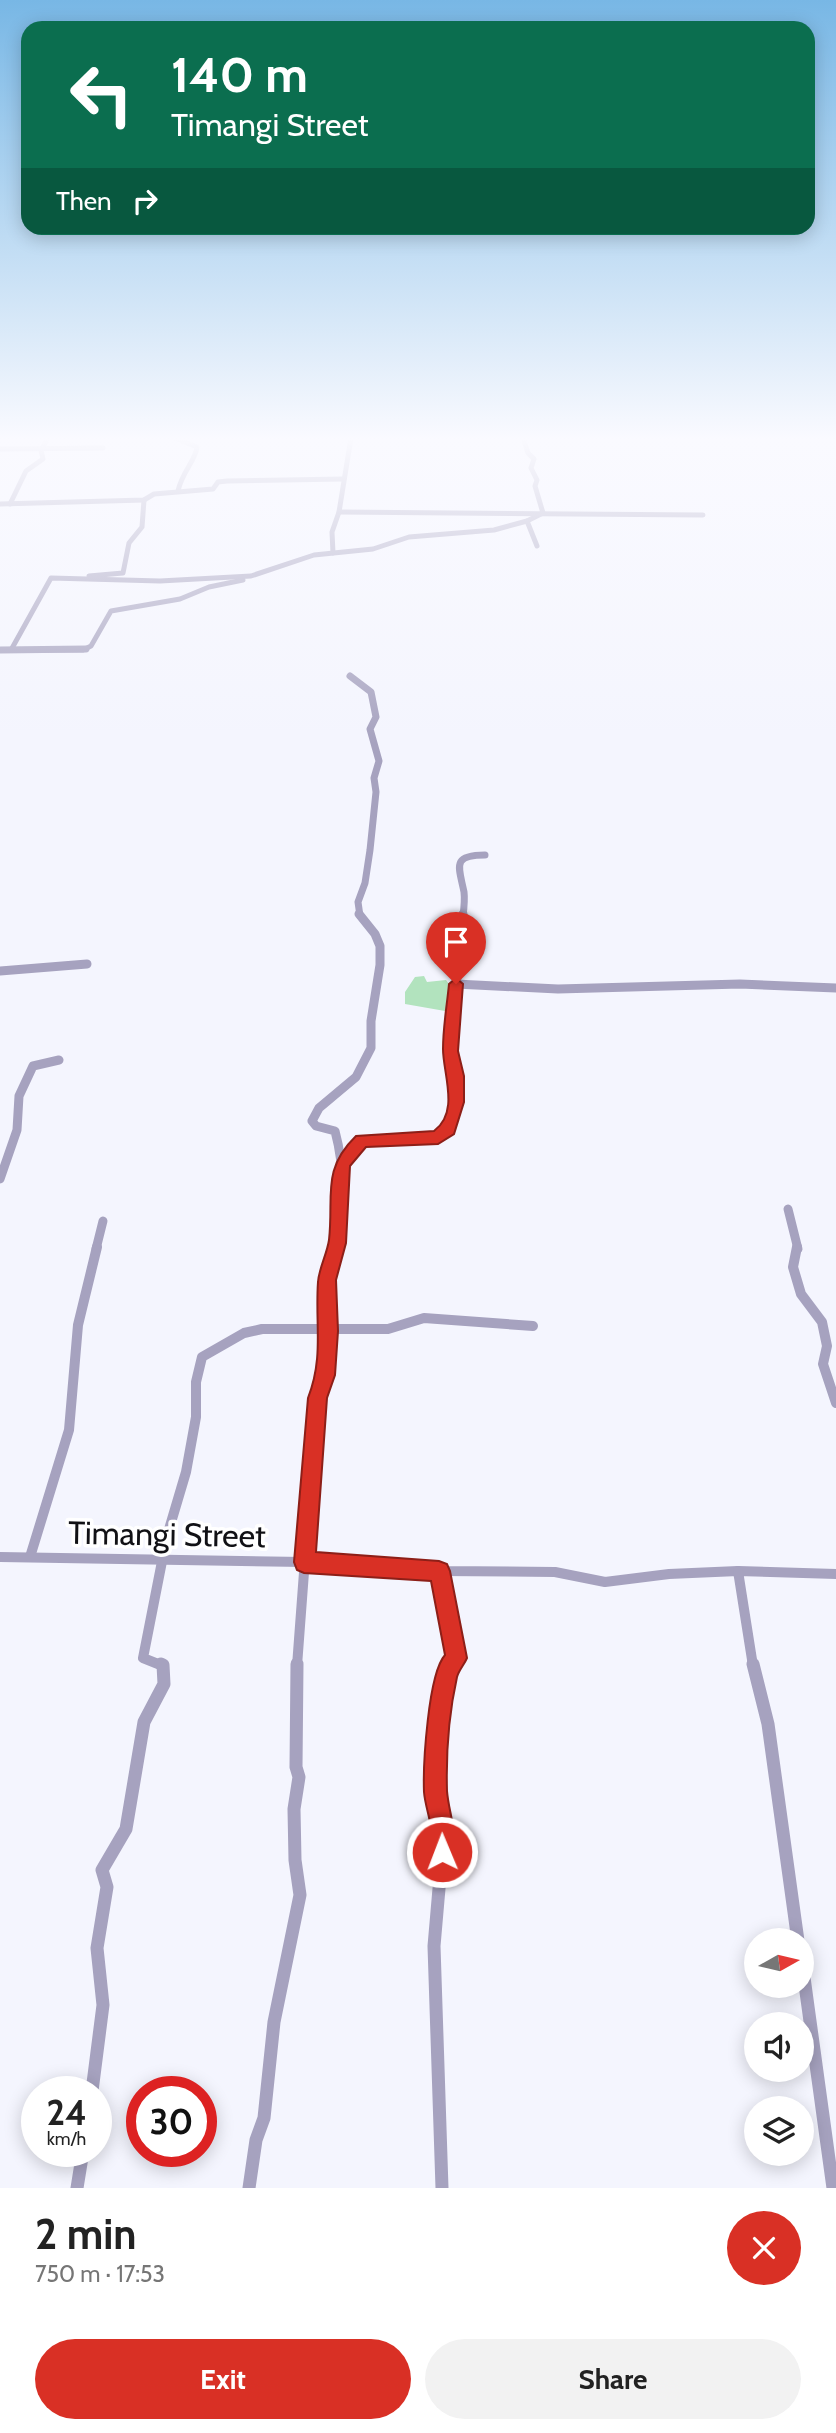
<!DOCTYPE html>
<meta charset="utf-8">
<style>
:root{--surface:#fff;--page:#f2f2f2;--text:#222;--muted:#767676;--accent:#d93025}
body{margin:0;font-family:Cabin,sans-serif;background:var(--page);color:var(--text);height:100vh;display:flex;flex-direction:column;font-size:26px;white-space:nowrap}
*{box-sizing:border-box;margin:0}
p{font-size:23px;color:var(--muted)}
.icon{flex:none;width:38px;height:38px;fill:none;stroke:currentColor;stroke-width:2;stroke-linecap:round;stroke-linejoin:round}
.map{position:relative;height:2188px;overflow:hidden}
.panel{display:flex;flex-direction:column;background:var(--surface);flex:1}
.panel>*{flex:none}
.banner{position:absolute;left:21px;top:21px;width:794px;height:214px;border-radius:21px;box-shadow:0 4px 18px #0003;background:#0b6e4f;color:#fff;overflow:hidden}
.needle{width:46px;rotate:82deg}
.buttons{position:absolute;left:744px;top:1928px;display:grid;gap:14px}
.buttons a{display:grid;place-items:center;width:70px;height:70px;border-radius:50%;background:var(--surface);box-shadow:0 4px 18px #0003;font-size:35px}
.speed{position:absolute;left:21px;top:2076px;display:flex;gap:14px;font-size:35px;font-weight:700;text-align:center}
.speed>*{display:grid;place-content:center;width:91px;height:91px;border-radius:50%;background:var(--surface);box-shadow:0 4px 18px #0003;line-height:1}
.speed small{font-size:18px;font-weight:400}
.speed .limit{border:10px solid #d22;background:#fff;color:#111}
.pin{position:absolute;display:grid;place-items:center;width:60px;height:60px;color:#fff;margin:-72px -30px;border-radius:50% 50% 50% 0;rotate:-45deg;box-shadow:0 0 7px #0007}
.pin .icon{rotate:45deg}
.me{position:absolute;width:77px;margin:-38px;rotate:359deg;stroke-linejoin:round;filter:drop-shadow(0 0 5px #0008)}
.turn{display:flex;align-items:center;gap:24px;height:147px;padding:0 35px;font-size:32px}
.turn .icon{width:91px;height:91px;stroke-width:2.5}
.turn b{display:block;font-size:49px;line-height:60px}
.then{display:flex;align-items:center;height:66px;padding:0 35px;background:#0003;gap:14px;font-size:26px}
.round{display:grid;place-items:center;flex:none;width:74px;height:74px;border-radius:37px;background:var(--page)}
.overview{display:flex;align-items:center;justify-content:space-between;height:119px;padding:0 35px}
h1{font-size:42px;font-weight:700;line-height:52px}
.action{display:flex;gap:14px;margin-top:auto;padding:14px 35px}
.action a{flex:1;height:80px;border-radius:42px;background:var(--accent);color:#fff;font-size:28px;font-weight:700;line-height:80px;text-align:center}
.action a+a{background:var(--page);color:var(--text)}
.map>svg:first-child{display:block}
.green{fill:#b2e3be}
.lines{fill:none;stroke-linecap:round;stroke-linejoin:round}
.minor-far4{stroke:#a6a2bf;stroke-width:5}
.minor-far3{stroke:#a6a2bf;stroke-width:7}
.minor-far2{stroke:#a6a2bf;stroke-width:9}
.minor-far1{stroke:#a6a2bf;stroke-width:10}
.minor{stroke:#a6a2bf;stroke-width:13}
.route{fill:#d93025;stroke:#8d1f18;stroke-width:2}
.labels{text-anchor:middle;dominant-baseline:central;stroke-width:7;stroke-linejoin:round;paint-order:stroke}
.near-street-label{font-size:32px;fill:#111115;stroke:#fff}
</style>
<div class="map">
<svg width="836" height="2188" viewBox="0 0 836 2188">
<rect width="100%" height="100%" fill="#f4f5fe"/>
<!-- green -->
<path class="green" d="M 424,976 L 427,982 L 446,980 L 452,988 L 450,1006 L 445,1011 L 405,1004 L 405,992 L 415,977 Z"/>
<g class="lines">
<!-- minor-far4 -->
<g class="minor-far4">
<path d="M 175,438 L 197,447 C 196,460 182,472 178,491"/>
<path d="M 523,438 L 528,453 L 534,459 L 531,468 L 537,480 L 535,486 L 543,513"/>
<path d="M 0,449 L 103,448"/>
<path d="M 0,504 L 144,500 L 154,494 L 213,489 L 218,482 L 227,481 L 343,479"/>
<path d="M 10,504 L 26,471 L 43,459 L 41,450 L 48,438"/>
<path d="M 339,512 L 703,515"/>
<path d="M 527,521 L 537,546"/>
<path d="M 333,553 L 332,532 L 339,512 L 351,438"/>
<path d="M 89,576 L 123,573 L 129,543 L 142,527 L 144,500"/>
<path d="M 0,650 L 83,650 L 91,646 L 111,611 L 180,599 L 209,587 L 243,580"/>
<path d="M 11,650 L 51,578 L 160,581 L 251,576 L 314,555 L 373,549 L 409,537 L 494,530 L 527,521 L 543,513"/>
</g>
<!-- minor-far3 -->
<g class="minor-far3">
<path d="M 0,650 L 86,649"/>
<path d="M 350,676 L 371,692 L 376,717 L 370,729 L 379,761 L 374,778 L 376,792 L 370,850 L 365,883 L 358,902 L 360,916"/>
<path d="M 463,916 C 464,908 465,900 464,892 C 459,867 451,855 485,855"/>
</g>
<!-- minor-far2 -->
<g class="minor-far2">
<path d="M 0,971 L 87,964"/>
<path d="M 456,984 L 558,989 L 740,984 L 836,988"/>
<path d="M 341,1166 L 362,1140 L 438,1137 L 448,1130 L 456,1102 L 456,1076 L 450,1051 L 463,914"/>
<path d="M 0,1179 L 17,1130 L 19,1096 L 33,1066 L 59,1060"/>
<path d="M 788,1209 L 798,1249"/>
<path d="M 96,1249 L 103,1221"/>
<path d="M 336,1249 C 345,1212 345,1168 335,1131 L 316,1126 L 312,1121 L 319,1108 L 356,1077 L 371,1048 L 371,1021 L 380,965 L 380,946 L 375,934 L 359,914"/>
</g>
<!-- minor-far1 -->
<g class="minor-far1">
<path d="M 797,1247 L 793,1267 L 801,1294 L 822,1322 L 827,1346 L 823,1364 L 836,1403"/>
<path d="M 0,1557 L 304,1562 L 439,1571 L 555,1572 L 605,1582 L 669,1574 L 738,1571 L 836,1574"/>
<path d="M 30,1557 L 69,1430 L 78,1325 L 97,1247"/>
<path d="M 439,1571 L 456,1658 L 450,1666"/>
<path d="M 738,1571 L 753,1666"/>
<path d="M 163,1666 L 143,1658 L 167,1536 L 186,1472 L 196,1417 L 196,1382 L 202,1357 L 244,1333 L 262,1329 L 388,1329 L 424,1318 L 533,1326"/>
<path d="M 297,1666 L 317,1398 L 327,1353 L 327,1280 L 336,1247"/>
</g>
<!-- minor -->
<g class="minor">
<path d="M 753,1664 L 768,1724 L 798,1941"/>
<path d="M 802,1963 L 833,2188"/>
<path d="M 92,2091 L 103,2005 L 97,1948 L 107,1887 L 102,1870 L 126,1829 L 144,1722 L 164,1684 L 163,1665 L 161,1664"/>
<path d="M 77,2188 L 83,2151"/>
<path d="M 249,2188 L 256,2140 L 264,2118 L 274,2022 L 300,1895 L 295,1860 L 294,1809 L 299,1777 L 296,1767 L 297,1664"/>
<path d="M 442,2188 L 434,1946 L 444,1831 L 436,1794 L 436,1756 L 447,1669 L 451,1664"/>
</g>
</g>
<!-- sky -->
<linearGradient id="sky" x2="0" y2="1"><stop stop-color="#78b7e5"/><stop offset="0.59" stop-color="#fafaff"/><stop offset="1" stop-color="#fafaff" stop-opacity="0"/></linearGradient>
<rect width="836" height="744" fill="url(#sky)"/>
<!-- route -->
<path class="route" d="M 456,978 L 463,984 L 458,1051 L 464,1076 L 464,1102 L 454,1134 L 438,1144 L 366,1147 L 350,1166 L 346,1243 L 336,1280 L 338,1331 L 335,1375 L 327,1398 L 316,1552 L 439,1561 L 447,1564 L 450,1571 L 467,1658 C 464,1665 459,1670 457,1677 C 449,1713 446,1755 447,1791 C 449,1816 460,1836 450,1861 L 442,1864 L 433,1861 C 428,1849 433,1841 431,1829 C 430,1817 425,1805 424,1792 C 423,1765 428,1674 445,1655 L 431,1581 L 304,1573 L 297,1570 L 294,1562 L 308,1398 C 324,1357 315,1324 318,1282 C 319,1268 327,1254 329,1240 C 334,1196 321,1170 356,1136 L 434,1131 C 460,1112 443,1074 443,1049 C 443,1027 447,1005 449,984 Z"/>
<g class="labels">
<!-- near-street labels -->
<g class="near-street-label">
<text transform="translate(167 1534) rotate(1)">Timangi Street</text>
</g>
</g>
</svg>
<div class="buttons">
<a><svg class="needle" viewBox="-14 -14 28 28"><path d="M0-13l5 13h-10z" fill="#e53935"/><path d="M0 13l5-13h-10z" fill="#767676"/></svg></a>
<a><svg class="icon" aria-label="sound" viewBox="0 0 24 24"><path d="M4 9h4l5-4v14l-5-4H4zM17 9q2 3 0 6"/></svg></a>
<a><svg class="icon" aria-label="layers" viewBox="0 0 24 24"><path d="M12 4l9 5-9 5-9-5zM3 14l9 5 9-5"/></svg></a>
</div>
<div class="speed"><div>24<small>km/h</small></div><div class="limit">30</div></div>
<div class="pin" style="left:456px;top:984px;background:#d93025"><svg class="icon" aria-label="arrive" viewBox="0 0 24 24"><path d="M6 21V4h12l-3 4 3 4H6"/></svg></div>
<svg class="me" style="left:442px;top:1852px" viewBox="-20 -20 40 40"><circle r="17" fill="#d93025" stroke="#fff" stroke-width="3"/><path d="M0-11L8 9 0 5-8 9z" fill="#fff"/></svg>
<div class="banner">
<div class="turn"><svg class="icon" aria-label="left" viewBox="0 0 24 24"><path d="M17 20v-9H6M10 6l-5 5 5 5"/></svg><div><b>140 m</b>Timangi Street</div></div>
<div class="then">Then<svg class="icon" aria-label="right" viewBox="0 0 24 24"><path d="M7 20v-9h11M14 6l5 5-5 5"/></svg></div>
</div>
</div>
<section class="panel">
<div class="overview"><div><h1>2 min</h1><p>750 m · 17:53</p></div><a class="round" style="background:#d93025;color:#fff"><svg class="icon" aria-label="close" viewBox="0 0 24 24"><path d="M6 6l12 12M18 6L6 18"/></svg></a></div>
<div class="action"><a>Exit</a><a>Share</a></div>
</section>
